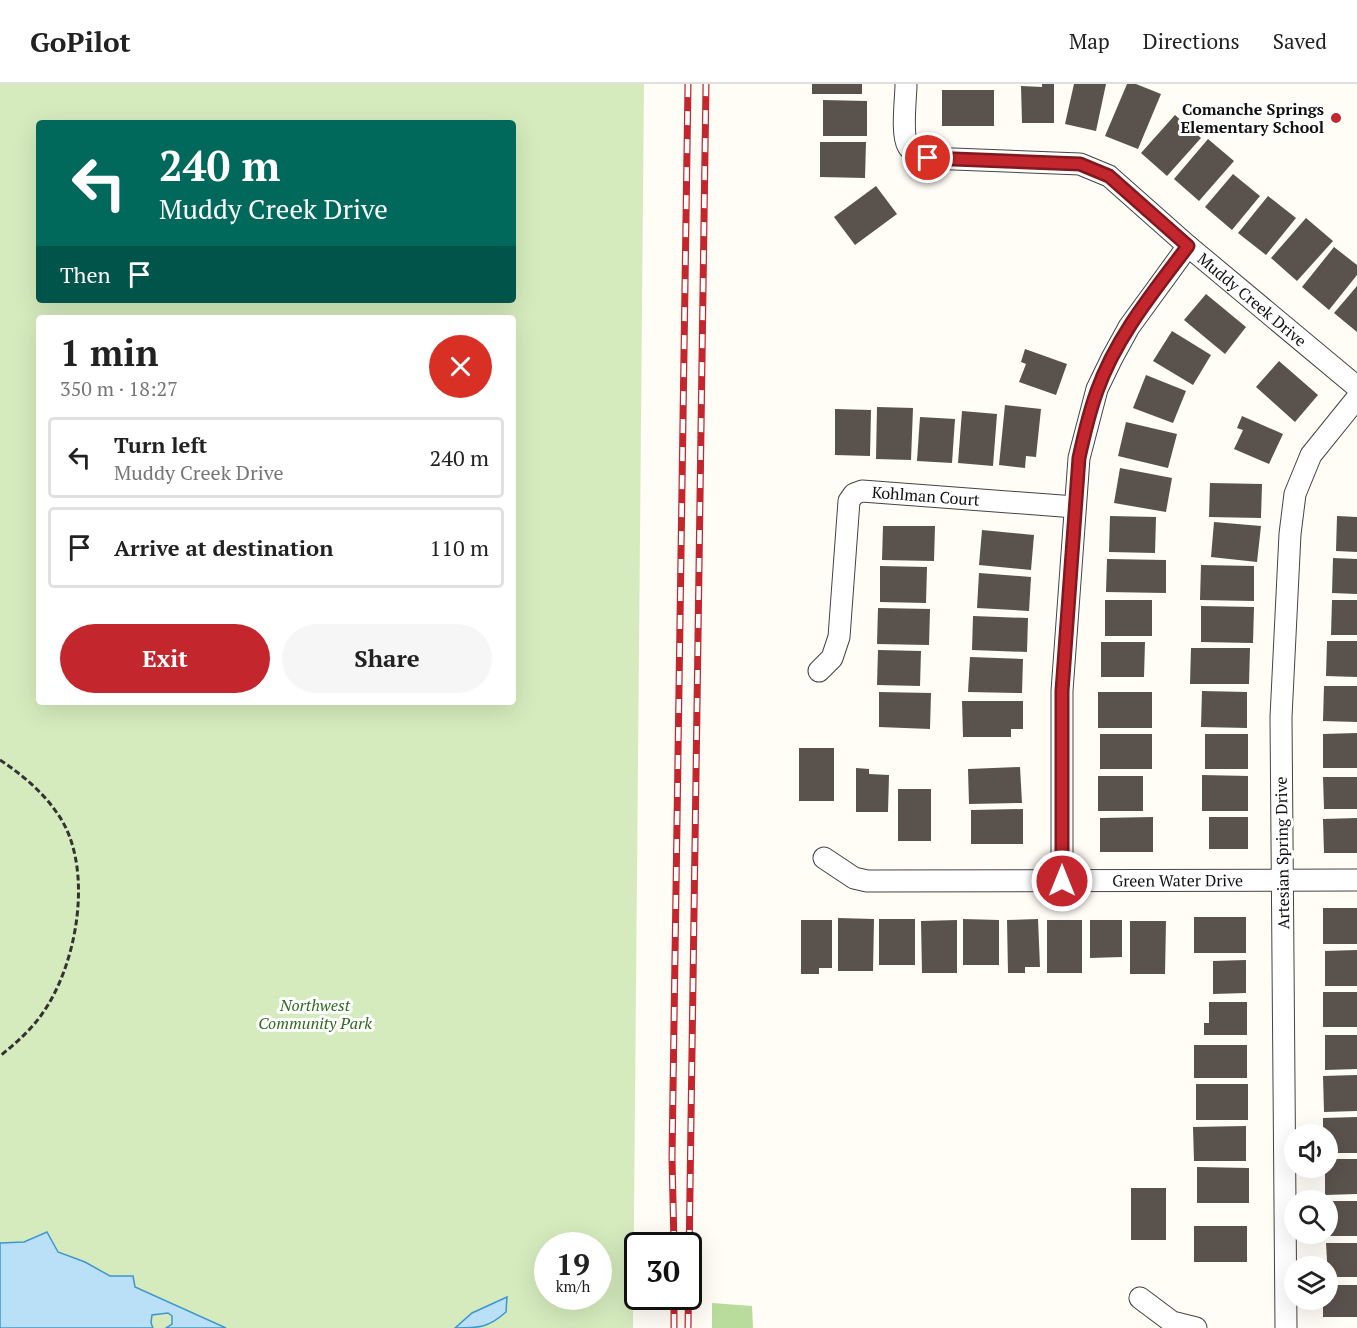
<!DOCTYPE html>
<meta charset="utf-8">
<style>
:root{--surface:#fff;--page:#f6f6f6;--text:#222;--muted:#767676;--line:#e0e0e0;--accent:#c4262e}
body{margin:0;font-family:"PT Serif",serif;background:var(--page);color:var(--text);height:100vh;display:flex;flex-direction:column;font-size:22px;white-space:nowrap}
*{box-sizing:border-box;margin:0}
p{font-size:20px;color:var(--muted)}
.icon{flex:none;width:33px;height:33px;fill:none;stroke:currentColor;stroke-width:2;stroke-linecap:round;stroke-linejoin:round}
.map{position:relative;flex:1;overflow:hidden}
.panel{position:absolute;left:36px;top:231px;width:480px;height:390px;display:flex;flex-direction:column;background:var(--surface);border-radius:6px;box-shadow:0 6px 24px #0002}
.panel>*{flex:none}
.top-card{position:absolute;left:36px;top:36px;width:480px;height:183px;border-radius:6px;box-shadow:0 6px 24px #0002;background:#00695c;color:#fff;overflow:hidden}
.tools{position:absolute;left:1284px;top:1040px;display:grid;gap:12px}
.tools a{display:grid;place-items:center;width:54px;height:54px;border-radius:50%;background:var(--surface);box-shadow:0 6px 24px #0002;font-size:30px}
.speed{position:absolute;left:534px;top:1148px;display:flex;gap:12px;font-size:30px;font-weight:700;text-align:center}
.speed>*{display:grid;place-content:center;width:78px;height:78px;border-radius:50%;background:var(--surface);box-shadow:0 6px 24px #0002;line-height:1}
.speed small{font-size:15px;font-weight:400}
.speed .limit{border:3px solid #111;border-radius:9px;background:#fff;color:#111}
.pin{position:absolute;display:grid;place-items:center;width:51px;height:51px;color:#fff;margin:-26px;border:3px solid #fff;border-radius:50%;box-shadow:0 2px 6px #0007}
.me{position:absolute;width:66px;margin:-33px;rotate:0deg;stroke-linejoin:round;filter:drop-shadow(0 0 4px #0008)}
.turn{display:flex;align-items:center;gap:21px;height:126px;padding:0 24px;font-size:27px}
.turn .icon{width:78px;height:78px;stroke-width:2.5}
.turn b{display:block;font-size:42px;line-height:51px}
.then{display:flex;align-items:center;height:57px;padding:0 24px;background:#0003;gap:12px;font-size:22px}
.round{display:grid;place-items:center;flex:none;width:63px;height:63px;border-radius:32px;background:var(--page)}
.summary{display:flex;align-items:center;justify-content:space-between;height:102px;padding:0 24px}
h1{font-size:36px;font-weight:700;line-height:45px}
.button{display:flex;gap:12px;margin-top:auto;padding:12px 24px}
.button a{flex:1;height:69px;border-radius:36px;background:var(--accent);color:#fff;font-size:24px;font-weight:700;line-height:69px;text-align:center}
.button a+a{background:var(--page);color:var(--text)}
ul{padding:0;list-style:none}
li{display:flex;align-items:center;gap:18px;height:81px;margin:0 12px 9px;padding:0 12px;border:3px solid var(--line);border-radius:6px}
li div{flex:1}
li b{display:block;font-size:22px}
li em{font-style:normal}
header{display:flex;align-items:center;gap:36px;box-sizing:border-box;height:84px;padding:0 30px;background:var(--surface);border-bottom:2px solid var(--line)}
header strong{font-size:28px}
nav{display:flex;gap:33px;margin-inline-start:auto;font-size:21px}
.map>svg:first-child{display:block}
.green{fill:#d5ebbd;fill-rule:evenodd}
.forest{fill:#b9dc9c}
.water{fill:#b9e0f7;stroke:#3f96cf;stroke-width:1.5}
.building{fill:#5a524d}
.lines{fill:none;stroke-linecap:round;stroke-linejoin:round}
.street-casing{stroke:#444;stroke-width:23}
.path{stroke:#333;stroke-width:3;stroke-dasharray:6 3;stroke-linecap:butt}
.street{stroke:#fff;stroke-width:21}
.rail-casing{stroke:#c4262e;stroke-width:7}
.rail{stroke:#fff;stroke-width:4.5;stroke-dasharray:14;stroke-linecap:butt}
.route-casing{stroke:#7f191e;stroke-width:15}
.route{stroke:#c4262e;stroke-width:10}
.poi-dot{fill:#c4262e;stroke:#fff;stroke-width:2}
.labels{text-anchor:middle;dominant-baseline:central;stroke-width:6;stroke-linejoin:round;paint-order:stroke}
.poi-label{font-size:16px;font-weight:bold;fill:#111;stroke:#fff;text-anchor:end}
.street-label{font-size:16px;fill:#111;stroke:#fff}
.park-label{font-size:16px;font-style:italic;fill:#2f6b1f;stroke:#fff}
</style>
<header>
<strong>GoPilot</strong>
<nav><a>Map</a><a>Directions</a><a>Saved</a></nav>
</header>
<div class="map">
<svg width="1357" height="1244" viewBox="0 0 1357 1244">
<rect width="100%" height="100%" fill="#fffdf5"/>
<!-- green -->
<path class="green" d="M 0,0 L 644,0 L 633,1244 L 0,1244 ZM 39,39 L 513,39 L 513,216 L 39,216 ZM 39,234 L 513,234 L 513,618 L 39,618 ZM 548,1161 L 598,1161 L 598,1212 L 548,1212 Z"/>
<!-- forest -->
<path class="forest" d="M 712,1219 L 752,1222 L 753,1244 L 712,1244 Z"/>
<!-- water -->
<g class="water">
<path d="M 47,1148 L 58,1168 L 85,1178 L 110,1192 L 133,1192 L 135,1203 L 226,1244 L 166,1244 L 172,1240 L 172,1232 L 168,1229 L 152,1231 L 151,1239 L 153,1244 L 0,1244 L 0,1159 L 24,1158 Z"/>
<path d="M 507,1213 L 506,1228 C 488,1244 479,1244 455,1244 L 472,1229 Z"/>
</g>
<!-- building -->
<g class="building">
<rect x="812" y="0" width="50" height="10"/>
<path d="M 1042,0 L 1054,0 L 1054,39 L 1022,39 L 1021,2 L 1042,3 Z"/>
<path d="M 1074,0 L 1106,0 L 1096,47 L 1065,40 Z"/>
<path d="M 1127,0 L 1136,0 L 1161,10 L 1138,65 L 1105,52 Z"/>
<rect x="942" y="6" width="52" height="36"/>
<path d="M 823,16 L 867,17 L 867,52 L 823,52 Z"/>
<path d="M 1175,31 L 1201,54 L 1167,92 L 1141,69 Z"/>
<path d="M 1208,55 L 1234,77 L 1199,117 L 1174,95 Z"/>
<path d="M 820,58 L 866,58 L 865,94 L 820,93 Z"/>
<path d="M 1233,90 L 1260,112 L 1232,146 L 1205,123 Z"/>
<path d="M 876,102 L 897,130 L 855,161 L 834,133 Z"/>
<path d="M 1268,112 L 1296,134 L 1266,171 L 1238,149 Z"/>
<path d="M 1306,134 L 1333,157 L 1297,197 L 1271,174 Z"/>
<path d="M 1334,163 L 1357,181 L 1357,191 L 1329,226 L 1302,203 Z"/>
<path d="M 1357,202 L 1357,248 L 1334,229 Z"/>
<path d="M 1206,210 L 1246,243 L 1225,270 L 1184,236 Z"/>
<path d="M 1172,247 L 1211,271 L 1193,301 L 1153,277 Z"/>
<path d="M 1025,265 L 1067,280 L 1056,311 L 1019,298 L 1026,280 L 1021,278 Z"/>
<path d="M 1279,277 L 1318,311 L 1295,338 L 1256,303 Z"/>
<path d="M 1146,291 L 1186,307 L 1173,339 L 1133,324 Z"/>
<path d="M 1005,321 L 1041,325 L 1036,373 L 1026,372 L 1025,384 L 999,381 Z"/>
<path d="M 877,323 L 913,324 L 911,376 L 876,375 Z"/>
<path d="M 835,325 L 871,326 L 870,372 L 835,371 Z"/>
<path d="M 962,327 L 997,330 L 993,382 L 958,379 Z"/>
<path d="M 1242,332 L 1283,350 L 1269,380 L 1234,365 L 1243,346 L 1237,344 Z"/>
<path d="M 920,333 L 955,335 L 952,379 L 917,377 Z"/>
<path d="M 1126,338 L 1177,350 L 1168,384 L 1118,372 Z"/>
<path d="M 1120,384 L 1172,394 L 1166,428 L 1114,419 Z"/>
<path d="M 1210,399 L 1262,400 L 1261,434 L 1209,433 Z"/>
<path d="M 1110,432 L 1156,433 L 1155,469 L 1109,468 Z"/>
<path d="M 1337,432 L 1357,433 L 1357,468 L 1336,467 Z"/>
<path d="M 1214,438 L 1261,442 L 1257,478 L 1211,473 Z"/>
<path d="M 883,442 L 935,442 L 934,477 L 882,476 Z"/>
<path d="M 982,446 L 1034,451 L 1031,486 L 979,481 Z"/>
<path d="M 1333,474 L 1357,475 L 1357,510 L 1332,509 Z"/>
<path d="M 1107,475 L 1166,476 L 1166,509 L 1106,508 Z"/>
<path d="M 1201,481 L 1254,482 L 1254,517 L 1200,516 Z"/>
<path d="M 880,482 L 927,483 L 926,519 L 880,518 Z"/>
<path d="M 979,489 L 1031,493 L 1029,527 L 977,524 Z"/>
<rect x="1105" y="516" width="47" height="36"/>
<path d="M 1332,516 L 1357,516 L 1357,551 L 1331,551 Z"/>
<path d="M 1201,522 L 1254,523 L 1253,559 L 1201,558 Z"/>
<path d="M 878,524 L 930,525 L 929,561 L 877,560 Z"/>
<path d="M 973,532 L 1028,534 L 1027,568 L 972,566 Z"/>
<path d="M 1327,557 L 1357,557 L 1357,593 L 1326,592 Z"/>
<path d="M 1101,558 L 1145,558 L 1144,593 L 1101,593 Z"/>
<path d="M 1191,564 L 1250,564 L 1249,600 L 1190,600 Z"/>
<path d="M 878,566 L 921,567 L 920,602 L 877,601 Z"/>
<path d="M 970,573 L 1023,575 L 1022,609 L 968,608 Z"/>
<path d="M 1324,602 L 1357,602 L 1357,638 L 1323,637 Z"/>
<path d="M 1202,607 L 1247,608 L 1247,644 L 1201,643 Z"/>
<path d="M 879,608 L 931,609 L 930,645 L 879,643 Z"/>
<rect x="1098" y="608" width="54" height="36"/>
<path d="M 962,617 L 1023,617 L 1023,645 L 1011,645 L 1011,653 L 963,653 Z"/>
<path d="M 1357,649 L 1357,684 L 1323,684 L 1323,650 Z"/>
<rect x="1100" y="650" width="52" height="35"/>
<rect x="1205" y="650" width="43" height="35"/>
<rect x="799" y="664" width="35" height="53"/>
<path d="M 1020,683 L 1022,719 L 969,720 L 968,685 Z"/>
<path d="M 856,684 L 869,685 L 869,690 L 889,691 L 888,728 L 856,728 Z"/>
<path d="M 1202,691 L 1248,692 L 1248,727 L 1202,727 Z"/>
<rect x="1098" y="692" width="45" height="35"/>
<path d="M 1323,693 L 1357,693 L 1357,725 L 1324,725 Z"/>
<rect x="898" y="705" width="33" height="52"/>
<path d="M 1023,725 L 1023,760 L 971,760 L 971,726 Z"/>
<path d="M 1153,733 L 1153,768 L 1100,768 L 1100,734 Z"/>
<rect x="1209" y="733" width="39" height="32"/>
<path d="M 1357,734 L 1357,769 L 1324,769 L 1323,735 Z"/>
<rect x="1323" y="824" width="34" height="36"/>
<rect x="1194" y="833" width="52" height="36"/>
<path d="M 838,834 L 874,835 L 873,887 L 838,887 Z"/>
<rect x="879" y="835" width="36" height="46"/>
<path d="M 963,835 L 999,836 L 999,881 L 963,881 Z"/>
<path d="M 1038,835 L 1040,883 L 1025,883 L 1025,889 L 1008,889 L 1007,836 Z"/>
<path d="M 801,836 L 832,836 L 832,884 L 819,884 L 819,890 L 801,890 Z"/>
<path d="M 957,836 L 957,889 L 922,889 L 921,837 Z"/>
<rect x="1047" y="836" width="35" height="53"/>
<path d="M 1090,836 L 1122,836 L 1122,873 L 1090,874 Z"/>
<path d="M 1130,837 L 1166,837 L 1165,890 L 1130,890 Z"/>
<path d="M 1357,866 L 1357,902 L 1325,902 L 1325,867 Z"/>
<path d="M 1246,876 L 1246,909 L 1213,910 L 1213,877 Z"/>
<rect x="1323" y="908" width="34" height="35"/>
<path d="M 1209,918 L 1247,918 L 1247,951 L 1204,951 L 1204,939 L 1209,939 Z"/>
<path d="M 1325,951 L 1357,951 L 1357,985 L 1325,986 Z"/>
<rect x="1194" y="961" width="53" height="33"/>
<path d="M 1357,991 L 1357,1027 L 1324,1028 L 1323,992 Z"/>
<rect x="1196" y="1000" width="52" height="36"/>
<path d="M 1357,1033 L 1357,1069 L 1328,1069 L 1328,1050 L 1323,1050 L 1323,1034 Z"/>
<path d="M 1246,1042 L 1246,1077 L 1194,1077 L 1193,1043 Z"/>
<path d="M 1328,1075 L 1357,1075 L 1357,1110 L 1325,1111 L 1325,1083 L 1328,1083 Z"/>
<path d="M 1197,1083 L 1249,1084 L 1249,1119 L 1197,1119 Z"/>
<rect x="1131" y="1104" width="35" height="52"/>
<path d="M 1328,1117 L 1357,1117 L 1357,1152 L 1324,1152 L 1324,1149 L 1328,1149 Z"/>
<rect x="1194" y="1142" width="53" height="36"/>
<path d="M 1326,1159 L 1357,1159 L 1357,1193 L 1328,1193 Z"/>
<path d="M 1328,1201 L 1357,1201 L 1357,1233 L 1323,1233 L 1323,1215 L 1328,1215 Z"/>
</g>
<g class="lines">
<defs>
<g id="street">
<path id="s1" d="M 906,0 C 906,14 901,51 908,62 C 912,69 921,72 928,74 L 1080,80 L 1109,92 L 1188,162 L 1357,303"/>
<path id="s2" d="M 819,587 L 832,574 L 839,553 L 849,417 L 854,410 L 862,407 L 1075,423"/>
<path id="s3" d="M 824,774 L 854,794 L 867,797 L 1357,796"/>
<path d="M 1062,797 L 1062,607 L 1079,374 L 1097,305 L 1112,274 L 1129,243 L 1188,162"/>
<path d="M 1140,1214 L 1172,1238 L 1196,1244"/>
<path d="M 1286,1244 L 1281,633 L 1290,450 L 1295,410 L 1311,371 L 1357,314"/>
</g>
</defs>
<!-- street casing -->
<use href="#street" class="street-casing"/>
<!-- path -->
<path class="path" d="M 0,676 C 21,690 42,707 57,729 C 95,781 78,880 42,930 C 31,946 16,959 0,972"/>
<!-- street -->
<use href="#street" class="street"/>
<defs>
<g id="rail">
<path d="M 674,1161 L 672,1074 L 688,0"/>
<path d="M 674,1244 L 674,1212"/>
<path d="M 688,1244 L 706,0"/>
</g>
</defs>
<!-- rail casing -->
<use href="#rail" class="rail-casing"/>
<!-- rail -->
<use href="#rail" class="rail"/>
</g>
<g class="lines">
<defs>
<path id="route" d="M 928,74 L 1080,80 L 1109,92 L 1188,162 C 1154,207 1116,253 1097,307 C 1089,329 1084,351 1079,374 L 1062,607 L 1062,797"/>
</defs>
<!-- route casing -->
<use href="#route" class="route-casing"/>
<!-- route -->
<use href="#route" class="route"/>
</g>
<!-- markers -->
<circle class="poi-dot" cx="1336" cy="34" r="6"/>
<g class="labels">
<!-- poi labels -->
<g class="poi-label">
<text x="1324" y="25">Comanche Springs<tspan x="1324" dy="18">Elementary School</tspan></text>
</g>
<!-- street labels -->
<g class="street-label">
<text stroke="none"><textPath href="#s1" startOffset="459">Muddy Creek Drive</textPath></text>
<text stroke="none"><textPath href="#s2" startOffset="258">Kohlman Court</textPath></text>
<text transform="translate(1282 769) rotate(-91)">Artesian Spring Drive</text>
<text stroke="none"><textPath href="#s3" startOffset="360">Green Water Drive</textPath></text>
</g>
<!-- park labels -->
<g class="park-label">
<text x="315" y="921">Northwest<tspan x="315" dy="18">Community Park</tspan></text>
</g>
</g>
</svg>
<div class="tools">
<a><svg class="icon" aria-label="sound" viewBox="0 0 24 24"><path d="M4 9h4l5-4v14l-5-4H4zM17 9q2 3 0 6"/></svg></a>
<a><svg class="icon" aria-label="search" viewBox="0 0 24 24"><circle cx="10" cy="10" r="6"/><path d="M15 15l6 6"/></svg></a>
<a><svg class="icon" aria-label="layers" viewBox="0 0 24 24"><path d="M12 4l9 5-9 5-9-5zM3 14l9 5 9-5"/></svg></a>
</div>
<div class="speed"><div>19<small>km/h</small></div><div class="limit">30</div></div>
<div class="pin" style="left:928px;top:74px;background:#d93025"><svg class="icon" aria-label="arrive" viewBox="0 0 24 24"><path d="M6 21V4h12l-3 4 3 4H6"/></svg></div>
<svg class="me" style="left:1062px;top:797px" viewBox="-20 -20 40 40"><circle r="17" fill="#c4262e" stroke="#fff" stroke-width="3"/><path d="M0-11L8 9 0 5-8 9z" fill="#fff"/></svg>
<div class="top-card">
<div class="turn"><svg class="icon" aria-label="left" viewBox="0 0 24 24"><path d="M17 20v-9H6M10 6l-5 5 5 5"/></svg><div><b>240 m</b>Muddy Creek Drive</div></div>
<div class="then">Then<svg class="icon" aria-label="arrive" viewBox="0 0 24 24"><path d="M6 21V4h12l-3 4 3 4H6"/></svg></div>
</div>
<section class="panel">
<div class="summary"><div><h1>1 min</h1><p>350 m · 18:27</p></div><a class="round" style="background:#d93025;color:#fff"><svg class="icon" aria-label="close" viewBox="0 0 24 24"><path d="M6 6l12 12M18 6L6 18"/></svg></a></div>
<ul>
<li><svg class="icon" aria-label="left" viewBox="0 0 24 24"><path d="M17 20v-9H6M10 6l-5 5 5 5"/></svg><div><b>Turn left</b><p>Muddy Creek Drive</p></div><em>240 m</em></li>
<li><svg class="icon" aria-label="arrive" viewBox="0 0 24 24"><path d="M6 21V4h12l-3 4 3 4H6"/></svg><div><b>Arrive at destination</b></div><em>110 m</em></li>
</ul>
<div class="button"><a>Exit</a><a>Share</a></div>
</section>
</div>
